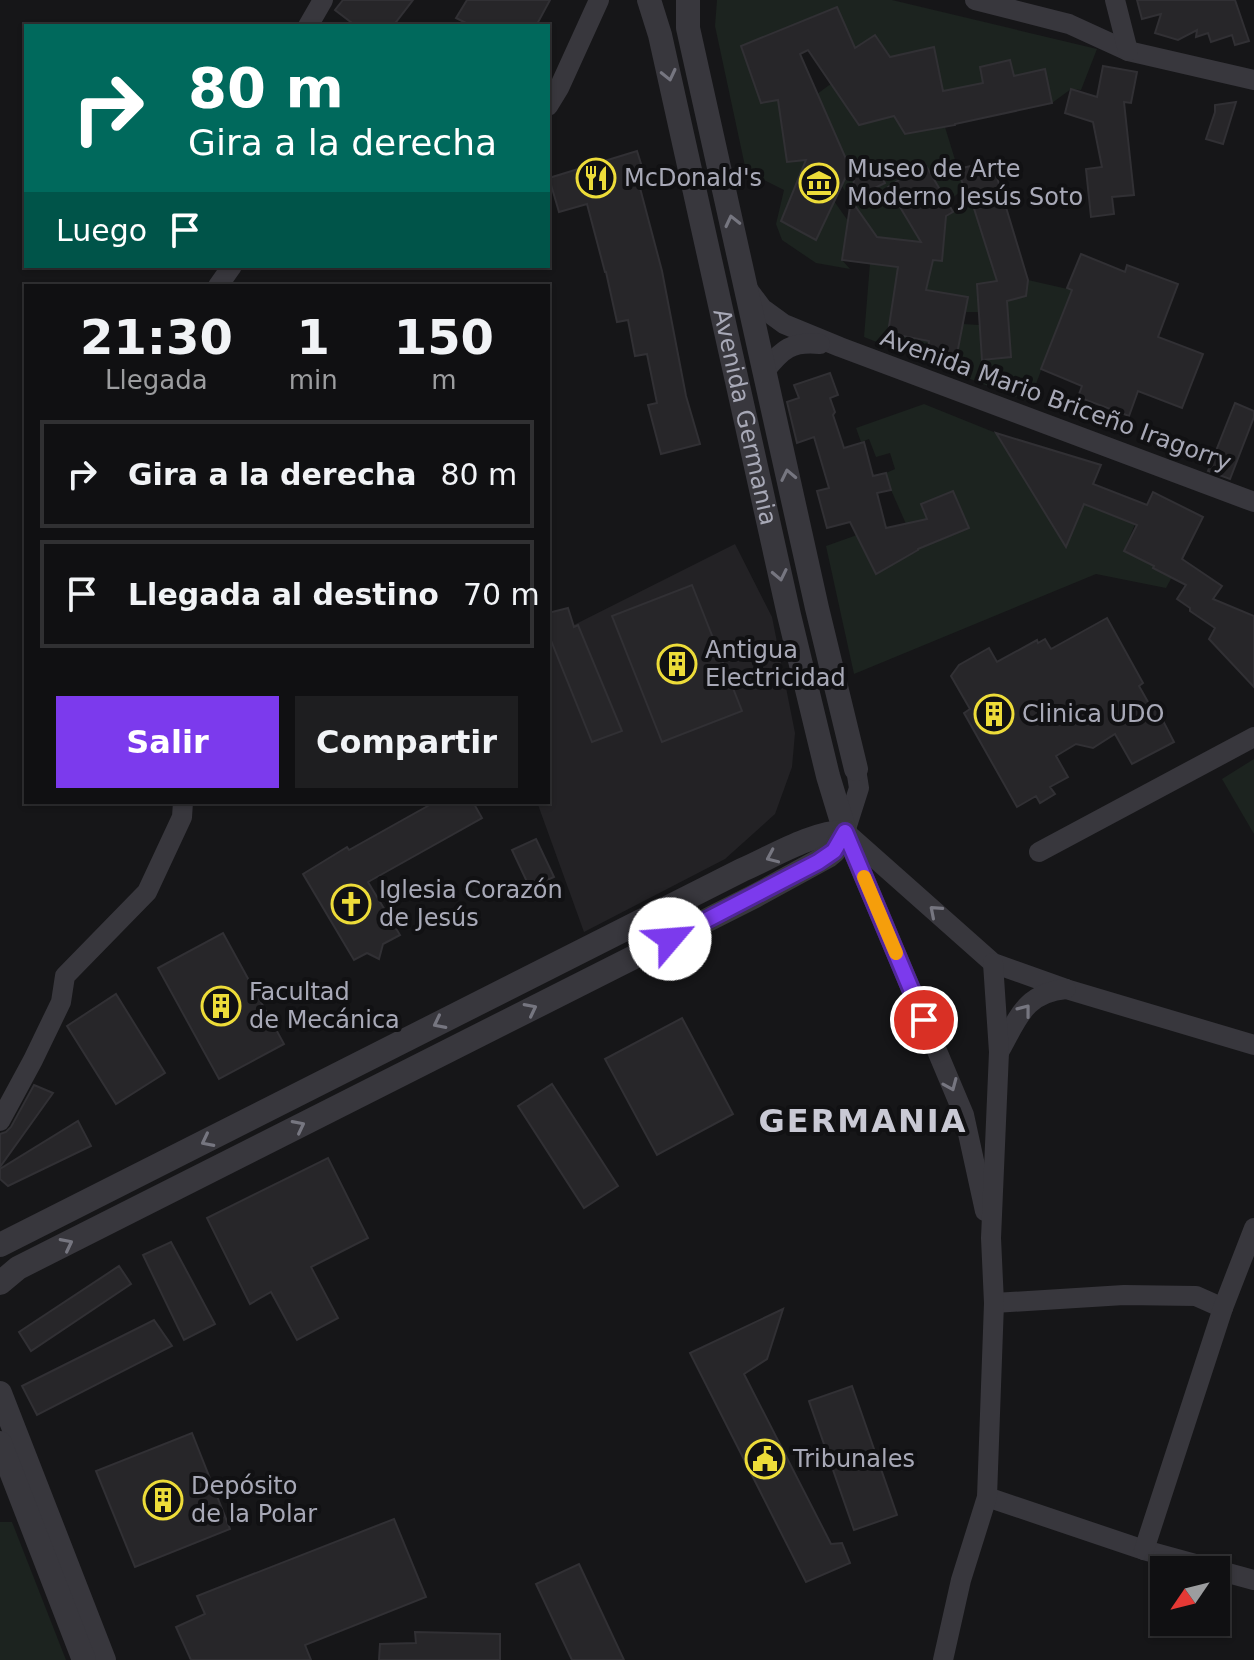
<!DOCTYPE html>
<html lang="es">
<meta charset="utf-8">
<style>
:root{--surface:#101012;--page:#1e1e20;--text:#f1f3f6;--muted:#9c9d9f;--line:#303032;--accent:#7c3aed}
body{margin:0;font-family:"DejaVu Sans",sans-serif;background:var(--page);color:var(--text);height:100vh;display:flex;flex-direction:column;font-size:30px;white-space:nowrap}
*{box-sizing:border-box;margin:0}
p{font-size:26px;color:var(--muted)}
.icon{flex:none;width:44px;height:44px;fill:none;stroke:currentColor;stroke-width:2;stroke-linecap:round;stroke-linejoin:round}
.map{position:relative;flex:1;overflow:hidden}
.side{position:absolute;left:24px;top:284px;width:526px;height:520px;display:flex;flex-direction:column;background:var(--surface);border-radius:0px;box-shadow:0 2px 6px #0004,0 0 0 2px var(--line)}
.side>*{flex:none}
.hud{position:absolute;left:24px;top:24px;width:526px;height:244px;border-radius:0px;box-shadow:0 2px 6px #0004,0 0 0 2px var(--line);background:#00695c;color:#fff;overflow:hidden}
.needle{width:52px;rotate:235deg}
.tools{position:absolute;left:1150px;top:1556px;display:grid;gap:16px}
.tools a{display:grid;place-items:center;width:80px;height:80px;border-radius:0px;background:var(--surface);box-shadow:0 2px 6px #0004,0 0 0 2px var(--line);font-size:40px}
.pin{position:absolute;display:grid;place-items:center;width:68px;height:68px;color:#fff;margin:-34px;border:4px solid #fff;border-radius:50%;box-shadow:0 2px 8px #0007}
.me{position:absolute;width:88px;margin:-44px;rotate:63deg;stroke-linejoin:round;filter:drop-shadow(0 0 6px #0008)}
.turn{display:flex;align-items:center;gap:28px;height:168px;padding:0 32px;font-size:36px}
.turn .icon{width:104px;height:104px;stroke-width:2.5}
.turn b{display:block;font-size:56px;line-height:68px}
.then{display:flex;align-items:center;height:76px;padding:0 32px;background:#0003;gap:16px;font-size:30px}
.eta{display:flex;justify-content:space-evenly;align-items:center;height:136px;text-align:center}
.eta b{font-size:48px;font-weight:800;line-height:56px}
.button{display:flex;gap:16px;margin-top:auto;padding:16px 32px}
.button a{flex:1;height:92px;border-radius:0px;background:var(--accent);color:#fff;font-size:32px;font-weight:800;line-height:92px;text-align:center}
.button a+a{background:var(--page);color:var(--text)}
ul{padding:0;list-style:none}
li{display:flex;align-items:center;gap:24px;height:108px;margin:0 16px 12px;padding:0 16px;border:4px solid var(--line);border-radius:0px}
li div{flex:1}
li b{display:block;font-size:30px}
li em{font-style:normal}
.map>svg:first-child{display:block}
.built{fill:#232225}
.green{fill:#1c231f}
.building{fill:#272629;stroke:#313034;stroke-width:2}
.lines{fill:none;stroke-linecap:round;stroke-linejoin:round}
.minor{stroke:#38373d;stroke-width:20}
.tertiary{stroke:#38373d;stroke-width:24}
.oneway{stroke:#767680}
.route-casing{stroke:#51269a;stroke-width:20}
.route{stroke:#7c3aed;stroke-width:14}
.slow{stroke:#f59e0b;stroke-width:14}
.labels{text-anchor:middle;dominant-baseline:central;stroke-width:8;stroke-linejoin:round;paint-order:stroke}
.poi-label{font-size:24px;fill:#a8a9b7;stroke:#111113;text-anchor:start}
.street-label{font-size:24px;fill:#a8a9b7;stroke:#111113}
.district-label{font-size:32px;font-weight:bold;letter-spacing:2px;fill:#c9c9d4;stroke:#111113}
</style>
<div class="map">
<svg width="1254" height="1660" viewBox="0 0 1254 1660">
<rect width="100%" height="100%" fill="#161618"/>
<!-- built -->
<path class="built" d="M 735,544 L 772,617 L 795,733 L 792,767 L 775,814 L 725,859 L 584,932 L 537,802 L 548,802 L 548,646 L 550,637 Z"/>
<!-- green -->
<g class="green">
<path d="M 717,0 L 892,0 L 1097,49 L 1081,90 L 1071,89 L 1052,103 L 1045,69 L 1014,76 L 1009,60 L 983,83 L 943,91 L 934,48 L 894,62 L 875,35 L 855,48 L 837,8 L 742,46 L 761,103 L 797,97 L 782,124 L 787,161 L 819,160 L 817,94 L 854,67 L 894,116 L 905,134 L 945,127 L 964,189 L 947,202 L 925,164 L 889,187 L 931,243 L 877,237 L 841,185 L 805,163 L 781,221 L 816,239 L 834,201 L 858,235 L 842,260 L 850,269 L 816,263 L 782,240 L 776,224 L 784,190 L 746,171 L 715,26 Z"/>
<path d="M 971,199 L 1019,289 L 978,284 L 978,312 L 965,312 L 968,297 L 939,292 L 925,296 L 928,283 L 916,281 L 931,259 L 942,261 L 946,216 Z"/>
<path d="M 870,263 L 898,267 L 888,333 L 934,311 L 928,348 L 957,354 L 963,324 L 979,325 L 982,360 L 1011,357 L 1007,301 L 1026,296 L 1028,280 L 1072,290 L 1029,402 L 864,337 Z"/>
<path d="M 924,404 L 996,433 L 1065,546 L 1084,504 L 1135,524 L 1124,551 L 1158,559 L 1153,569 L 1173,575 L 1166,588 L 1096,574 L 854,674 L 826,546 L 857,535 L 876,573 L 918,551 L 891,490 L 886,473 L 895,469 L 890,453 L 876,457 L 869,439 L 861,442 L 856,428 Z"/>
<path d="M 1254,759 L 1254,834 L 1222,779 Z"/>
<path d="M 0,1522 L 12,1522 L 66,1660 L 0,1660 Z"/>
</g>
<!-- building -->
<g class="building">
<path d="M 343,0 L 413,0 L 393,26 L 356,26 L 335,10 Z"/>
<path d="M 467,0 L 550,0 L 536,26 L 472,26 L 456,18 Z"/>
<path d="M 1137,0 L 1235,0 L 1249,41 L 1235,45 L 1232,35 L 1211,42 L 1208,33 L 1196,37 L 1197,30 L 1178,40 L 1155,33 L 1161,14 L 1142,19 Z"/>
<path d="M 837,7 L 855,48 L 875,35 L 890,57 L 934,47 L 943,91 L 983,83 L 980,67 L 1010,60 L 1014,76 L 1045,69 L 1052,103 L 955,124 L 955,125 L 905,134 L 894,116 L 859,125 L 808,50 L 800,54 L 850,168 L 816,240 L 781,221 L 806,160 L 787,162 L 778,100 L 761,103 L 741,46 Z"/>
<path d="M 1103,66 L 1137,72 L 1131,103 L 1124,102 L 1134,195 L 1112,197 L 1114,214 L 1091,217 L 1086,169 L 1102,167 L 1093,122 L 1065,113 L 1071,89 L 1097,97 Z"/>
<path d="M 1236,102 L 1223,144 L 1206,139 L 1215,112 L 1215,105 Z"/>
<path d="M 637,151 L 648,186 L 640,188 L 662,271 L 686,396 L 700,444 L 661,454 L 648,405 L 657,403 L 647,354 L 635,356 L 628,320 L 617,322 L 606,272 L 605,272 L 587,204 L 559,212 L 549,178 Z"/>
<path d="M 992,161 L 1028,280 L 1026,296 L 1007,301 L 1011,357 L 982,360 L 977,284 L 997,281 L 971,199 L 968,201 L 958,169 Z"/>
<path d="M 875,164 L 885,183 L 851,200 L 855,173 Z"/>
<path d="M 925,164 L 953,212 L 946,216 L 942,261 L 933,260 L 926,290 L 968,297 L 957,354 L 928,349 L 929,341 L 888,333 L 898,267 L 842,260 L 851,200 L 877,237 L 921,242 L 888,187 Z"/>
<path d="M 1081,254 L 1125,272 L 1127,265 L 1178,284 L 1158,337 L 1203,354 L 1182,408 L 1138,391 L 1129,416 L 1078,397 L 1082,386 L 1041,369 L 1072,290 L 1067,288 Z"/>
<path d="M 830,373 L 838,395 L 830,398 L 835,412 L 833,415 L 844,448 L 864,442 L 873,476 L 886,473 L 891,490 L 877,493 L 886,528 L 927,519 L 921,504 L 953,491 L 969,528 L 918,549 L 918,550 L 876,574 L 850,522 L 827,528 L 817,491 L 829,488 L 814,437 L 797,443 L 787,402 L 799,398 L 794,385 Z"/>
<path d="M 1235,403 L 1254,411 L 1254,417 L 1230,479 L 1208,471 Z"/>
<path d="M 996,433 L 1101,465 L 1093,484 L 1147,505 L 1153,492 L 1203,517 L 1182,559 L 1222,586 L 1213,599 L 1254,616 L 1254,687 L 1209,639 L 1215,628 L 1190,611 L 1190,608 L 1177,599 L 1186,585 L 1153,568 L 1154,566 L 1124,551 L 1137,525 L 1084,504 L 1066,547 Z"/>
<path d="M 692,585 L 742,711 L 662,742 L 612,616 Z"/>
<path d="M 568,608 L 574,627 L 578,625 L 622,731 L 592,742 L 548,633 L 548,613 Z"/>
<path d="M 1107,618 L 1143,683 L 1139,686 L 1152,709 L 1156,707 L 1174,742 L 1132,764 L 1115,734 L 1093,748 L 1076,744 L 1056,756 L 1068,777 L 1050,787 L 1055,794 L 1040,803 L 1036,796 L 1017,807 L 964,713 L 970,709 L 951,676 L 959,665 L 989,648 L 997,662 L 1037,640 L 1038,643 L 1045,639 L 1051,649 Z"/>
<path d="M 435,802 L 473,802 L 482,818 L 368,882 L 400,935 L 383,944 L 379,959 L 367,953 L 354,960 L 303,874 L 347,847 L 349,850 Z"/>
<path d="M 536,839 L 554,877 L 538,884 L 537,880 L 528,884 L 512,850 Z"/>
<path d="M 223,933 L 284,1044 L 219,1079 L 158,968 Z"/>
<path d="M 116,994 L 165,1073 L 116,1104 L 67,1026 Z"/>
<path d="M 682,1018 L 733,1114 L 657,1155 L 605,1059 Z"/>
<path d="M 552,1084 L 618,1186 L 584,1208 L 518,1106 Z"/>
<path d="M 34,1085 L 53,1093 L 0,1167 L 0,1134 L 6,1132 L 11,1127 Z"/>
<path d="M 78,1121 L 91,1146 L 8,1186 L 0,1179 L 0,1169 Z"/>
<path d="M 328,1158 L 368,1238 L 311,1267 L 338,1318 L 297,1340 L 271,1292 L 250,1304 L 207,1218 Z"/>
<path d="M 171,1242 L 215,1324 L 184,1340 L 143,1255 Z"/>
<path d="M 119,1266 L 131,1284 L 31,1351 L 19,1332 Z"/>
<path d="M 783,1309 L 767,1359 L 744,1374 L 831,1544 L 842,1543 L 850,1563 L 806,1582 L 690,1353 Z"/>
<path d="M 154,1320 L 172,1346 L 37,1415 L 22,1386 Z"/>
<path d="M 852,1386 L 897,1515 L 854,1530 L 809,1401 Z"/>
<path d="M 192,1433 L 230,1529 L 135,1567 L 96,1471 Z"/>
<path d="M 394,1519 L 426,1597 L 305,1645 L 311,1660 L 191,1660 L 176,1627 L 205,1614 L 197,1596 Z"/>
<path d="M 579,1564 L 624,1660 L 572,1660 L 536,1584 Z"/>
<path d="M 415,1632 L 500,1634 L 500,1660 L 379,1660 L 380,1644 L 416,1643 Z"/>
</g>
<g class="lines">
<!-- minor -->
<g class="minor">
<path d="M 975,0 L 1069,24 L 1128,51 L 1254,80"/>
<path d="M 1115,0 L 1128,51"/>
<path d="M 308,26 L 323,0"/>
<path d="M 548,106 L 559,88 L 599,0"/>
<path d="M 218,286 L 232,266"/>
<path d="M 747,288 L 762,308 L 784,324 L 840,347 L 1254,502"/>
<path d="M 765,371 C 782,349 792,341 820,344"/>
<path d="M 856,769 L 859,788 L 845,832 L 964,1115 L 985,1211"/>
<path d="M 851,837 L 993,963 L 1066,989 L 1254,1045"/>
<path d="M 1039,852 L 1254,737"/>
<path d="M 999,1052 C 1018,1019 1024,993 1066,989"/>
<path d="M 0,1121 L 33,1060 L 61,1002 L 65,976 L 147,892 L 182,817 L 183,802"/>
<path d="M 994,1303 L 1124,1295 L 1196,1296 L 1223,1308"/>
<path d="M 987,1497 L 1144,1550 L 1254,1580"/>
<path d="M 1144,1550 L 1223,1308 L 1254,1228"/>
<path d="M 943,1660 L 961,1580 L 987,1497 L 994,1303 L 991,1238 L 999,1052 L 993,963"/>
</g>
<!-- tertiary -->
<g class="tertiary">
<path id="s1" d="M 649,0 L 660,35 L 789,615 L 828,776 L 845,832"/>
<path d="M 688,0 L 688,28 L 817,608 L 856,769"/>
<path d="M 0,1245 L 742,870 C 772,857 812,832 845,832"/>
<path d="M 0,1283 L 18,1268 L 755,896 L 828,856 L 834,851 L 845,832"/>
<path d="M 0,1393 L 104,1660"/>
<path d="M 0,1443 L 84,1660"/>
</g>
</g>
<!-- one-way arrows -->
<defs><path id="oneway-chevron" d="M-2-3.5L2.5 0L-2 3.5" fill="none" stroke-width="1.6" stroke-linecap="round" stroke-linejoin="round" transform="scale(2)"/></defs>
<g class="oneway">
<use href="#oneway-chevron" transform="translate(669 75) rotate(77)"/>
<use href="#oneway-chevron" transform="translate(732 221) rotate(-103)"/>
<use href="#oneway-chevron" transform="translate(788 475) rotate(-102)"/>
<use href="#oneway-chevron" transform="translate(780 575) rotate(78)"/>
<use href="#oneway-chevron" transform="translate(772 857) rotate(156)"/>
<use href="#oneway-chevron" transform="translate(935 911) rotate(-139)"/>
<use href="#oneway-chevron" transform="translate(531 1009) rotate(-27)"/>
<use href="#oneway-chevron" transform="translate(1025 1010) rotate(-52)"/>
<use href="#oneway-chevron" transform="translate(439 1023) rotate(153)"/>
<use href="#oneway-chevron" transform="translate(951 1085) rotate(67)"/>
<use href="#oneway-chevron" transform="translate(299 1126) rotate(-27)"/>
<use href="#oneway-chevron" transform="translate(207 1141) rotate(153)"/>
<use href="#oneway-chevron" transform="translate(67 1244) rotate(-27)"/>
</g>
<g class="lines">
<defs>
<path id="route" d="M 670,939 L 818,862 L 834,851 L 845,832 L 924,1020"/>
</defs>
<!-- route casing -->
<use href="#route" class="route-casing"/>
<!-- route -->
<use href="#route" class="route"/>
<!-- slow -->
<path class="slow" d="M 864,877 L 896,953"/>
</g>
<!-- icons -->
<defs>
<symbol id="restaurant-ring" viewBox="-11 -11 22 22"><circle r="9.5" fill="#111113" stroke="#eddc39" stroke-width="1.5"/><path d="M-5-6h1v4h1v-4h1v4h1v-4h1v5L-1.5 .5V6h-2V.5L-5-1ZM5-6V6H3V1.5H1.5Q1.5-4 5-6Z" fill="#eddc39"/></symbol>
<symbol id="museum-ring" viewBox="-11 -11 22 22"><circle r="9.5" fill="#111113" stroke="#eddc39" stroke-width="1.5"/><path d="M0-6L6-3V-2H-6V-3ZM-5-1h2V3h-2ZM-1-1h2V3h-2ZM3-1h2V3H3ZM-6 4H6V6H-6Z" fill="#eddc39"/></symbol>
<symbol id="building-ring" viewBox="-11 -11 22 22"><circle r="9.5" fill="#111113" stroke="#eddc39" stroke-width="1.5"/><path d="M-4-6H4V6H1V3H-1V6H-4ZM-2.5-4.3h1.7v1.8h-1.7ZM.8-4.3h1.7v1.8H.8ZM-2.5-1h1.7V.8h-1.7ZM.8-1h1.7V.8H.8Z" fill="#eddc39"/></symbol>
<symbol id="church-ring" viewBox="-11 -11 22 22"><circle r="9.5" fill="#111113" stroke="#eddc39" stroke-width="1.5"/><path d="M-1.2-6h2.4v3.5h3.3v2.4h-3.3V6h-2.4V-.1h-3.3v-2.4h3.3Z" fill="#eddc39"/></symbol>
<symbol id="civic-ring" viewBox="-11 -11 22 22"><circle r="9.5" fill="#111113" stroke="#eddc39" stroke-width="1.5"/><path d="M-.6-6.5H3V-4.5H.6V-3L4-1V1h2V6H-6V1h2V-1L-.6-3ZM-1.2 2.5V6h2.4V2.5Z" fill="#eddc39"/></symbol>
</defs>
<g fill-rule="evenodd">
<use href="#restaurant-ring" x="574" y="156" width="44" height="44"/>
<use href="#museum-ring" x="797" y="161" width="44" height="44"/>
<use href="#building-ring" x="655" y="642" width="44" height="44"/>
<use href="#building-ring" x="972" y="692" width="44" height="44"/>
<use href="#church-ring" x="329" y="882" width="44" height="44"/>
<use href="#building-ring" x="199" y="984" width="44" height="44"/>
<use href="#civic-ring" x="743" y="1437" width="44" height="44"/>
<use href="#building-ring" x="141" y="1478" width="44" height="44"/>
</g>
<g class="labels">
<!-- poi labels -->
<g class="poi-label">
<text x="847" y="169">Museo de Arte<tspan x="847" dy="28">Moderno Jesús Soto</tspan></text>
<text x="624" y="178">McDonald's</text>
<text x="705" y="650">Antigua<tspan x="705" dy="28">Electricidad</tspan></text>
<text x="1022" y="714">Clinica UDO</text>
<text x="379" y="890">Iglesia Corazón<tspan x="379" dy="28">de Jesús</tspan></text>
<text x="249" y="992">Facultad<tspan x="249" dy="28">de Mecánica</tspan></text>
<text x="793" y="1459">Tribunales</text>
<text x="191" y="1486">Depósito<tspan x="191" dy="28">de la Polar</tspan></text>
</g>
<!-- street labels -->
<g class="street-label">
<text transform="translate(1056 400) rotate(20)">Avenida Mario Briceño Iragorry</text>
<text stroke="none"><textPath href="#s1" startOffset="428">Avenida Germania</textPath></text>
</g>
<!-- district labels -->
<g class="district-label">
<text x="863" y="1121">GERMANIA</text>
</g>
</g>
</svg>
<div class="tools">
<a><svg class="needle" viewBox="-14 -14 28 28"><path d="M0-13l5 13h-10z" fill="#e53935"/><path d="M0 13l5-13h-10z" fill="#9c9d9f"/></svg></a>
</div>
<div class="pin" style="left:924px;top:1020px;background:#d93025"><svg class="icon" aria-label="arrive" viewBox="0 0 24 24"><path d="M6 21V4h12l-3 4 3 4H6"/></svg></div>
<svg class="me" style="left:670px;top:939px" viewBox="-20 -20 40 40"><circle r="19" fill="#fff"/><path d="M0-13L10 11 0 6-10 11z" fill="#7c3aed"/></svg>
<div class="hud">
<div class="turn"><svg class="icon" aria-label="right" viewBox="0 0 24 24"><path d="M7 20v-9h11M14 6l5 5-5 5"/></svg><div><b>80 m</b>Gira a la derecha</div></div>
<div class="then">Luego<svg class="icon" aria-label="arrive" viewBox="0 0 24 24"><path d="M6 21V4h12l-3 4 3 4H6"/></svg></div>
</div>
<section class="side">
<div class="eta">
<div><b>21:30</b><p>Llegada</p></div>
<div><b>1</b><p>min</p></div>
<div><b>150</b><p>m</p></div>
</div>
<ul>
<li><svg class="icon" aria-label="right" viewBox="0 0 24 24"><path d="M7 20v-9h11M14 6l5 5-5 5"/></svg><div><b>Gira a la derecha</b></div><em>80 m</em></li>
<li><svg class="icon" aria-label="arrive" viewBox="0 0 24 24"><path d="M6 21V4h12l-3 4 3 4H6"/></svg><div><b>Llegada al destino</b></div><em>70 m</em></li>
</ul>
<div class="button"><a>Salir</a><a>Compartir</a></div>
</section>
</div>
